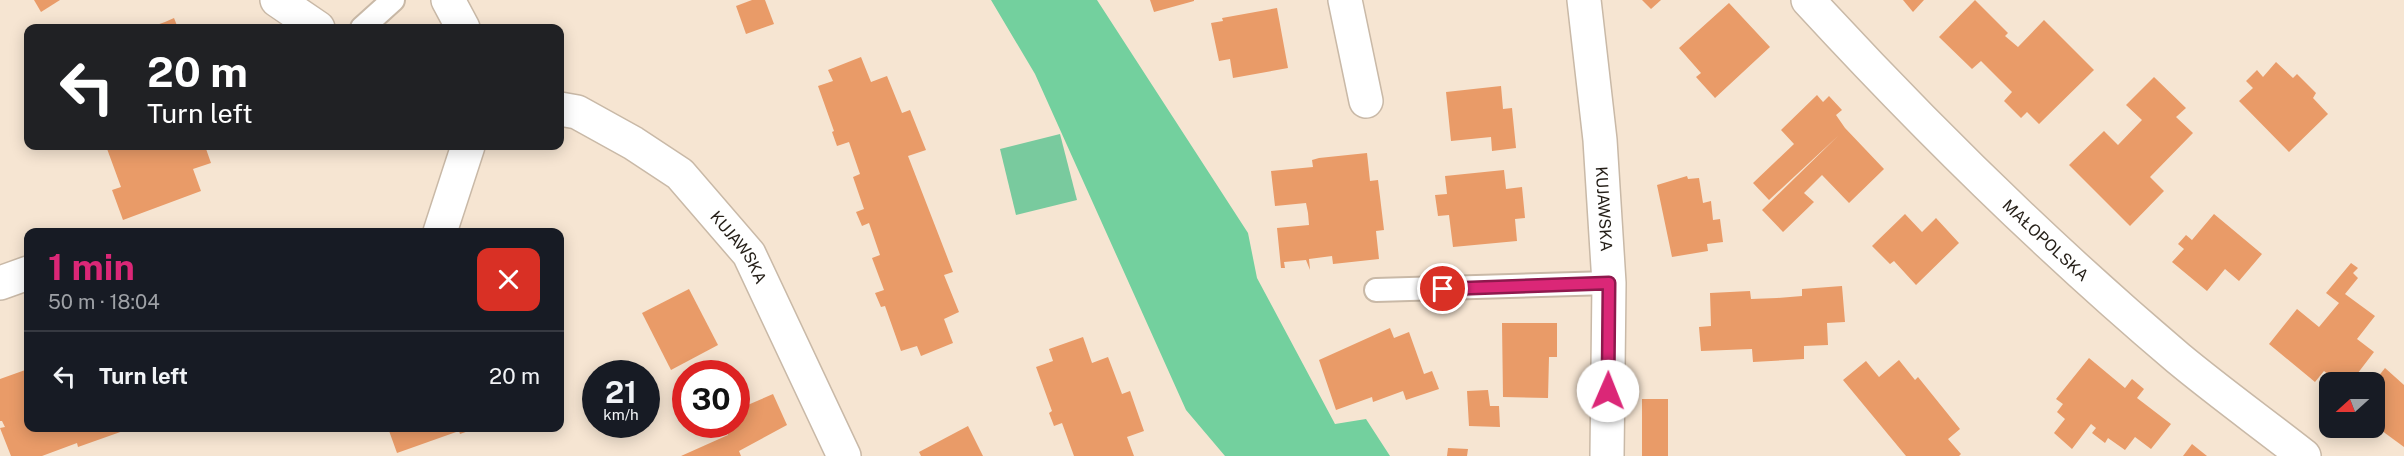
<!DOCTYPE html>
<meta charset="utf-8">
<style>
:root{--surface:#171b24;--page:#20242c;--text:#f1f3f6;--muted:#9ea1a6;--line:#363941;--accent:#db2777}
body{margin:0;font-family:"Public Sans",sans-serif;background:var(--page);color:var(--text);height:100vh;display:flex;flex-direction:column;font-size:22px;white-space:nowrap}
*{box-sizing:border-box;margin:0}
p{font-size:20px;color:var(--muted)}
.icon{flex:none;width:33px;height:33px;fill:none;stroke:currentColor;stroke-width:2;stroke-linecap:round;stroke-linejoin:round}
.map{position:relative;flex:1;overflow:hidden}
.sheet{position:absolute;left:24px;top:228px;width:540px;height:204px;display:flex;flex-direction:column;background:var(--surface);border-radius:12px;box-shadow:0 3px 15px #0003}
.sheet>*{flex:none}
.hud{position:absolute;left:24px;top:24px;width:540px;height:126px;border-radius:12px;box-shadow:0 3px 15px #0003;background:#202124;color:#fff;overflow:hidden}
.needle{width:39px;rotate:249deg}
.fabs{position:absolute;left:2319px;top:372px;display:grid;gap:12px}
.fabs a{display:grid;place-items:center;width:66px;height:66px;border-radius:12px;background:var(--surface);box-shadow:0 3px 15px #0003;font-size:30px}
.speed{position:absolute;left:582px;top:360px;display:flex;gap:12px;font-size:30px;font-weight:700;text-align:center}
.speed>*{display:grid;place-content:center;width:78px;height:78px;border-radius:50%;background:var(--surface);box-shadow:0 3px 15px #0003;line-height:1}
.speed small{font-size:15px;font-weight:400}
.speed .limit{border:9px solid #d22;background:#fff;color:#111}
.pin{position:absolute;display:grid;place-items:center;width:51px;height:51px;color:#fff;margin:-26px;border:3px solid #fff;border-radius:50%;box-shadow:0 2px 6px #0007}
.me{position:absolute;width:66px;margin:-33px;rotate:1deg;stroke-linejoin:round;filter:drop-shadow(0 0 4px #0008)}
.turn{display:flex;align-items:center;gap:21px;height:126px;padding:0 24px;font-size:27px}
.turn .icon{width:78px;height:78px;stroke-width:2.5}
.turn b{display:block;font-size:42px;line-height:51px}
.round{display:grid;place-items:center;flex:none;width:63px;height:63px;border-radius:12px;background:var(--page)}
.head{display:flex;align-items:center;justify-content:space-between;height:102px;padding:0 24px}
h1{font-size:36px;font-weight:700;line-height:45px;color:var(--accent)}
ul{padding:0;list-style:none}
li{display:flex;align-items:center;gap:18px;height:90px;padding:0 24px;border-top:2px solid var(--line)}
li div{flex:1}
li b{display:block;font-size:22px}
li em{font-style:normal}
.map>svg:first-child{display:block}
.green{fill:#79ca9e}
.forest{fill:#73d09e}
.building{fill:#e99b68}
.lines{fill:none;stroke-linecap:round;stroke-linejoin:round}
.lane-casing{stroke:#c9b9a7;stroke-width:26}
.street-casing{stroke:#c9b9a7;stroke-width:36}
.lane{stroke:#fff;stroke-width:22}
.street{stroke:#fff;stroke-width:33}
.route-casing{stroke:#8e194d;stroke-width:15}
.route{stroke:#db2777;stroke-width:10}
.labels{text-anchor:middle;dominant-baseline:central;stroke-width:4.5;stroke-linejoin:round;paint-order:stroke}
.street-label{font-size:16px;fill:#251f18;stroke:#fef4e8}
</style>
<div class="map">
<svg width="2404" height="456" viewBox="0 0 2404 456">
<rect width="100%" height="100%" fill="#f6e5d2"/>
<!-- green -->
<path class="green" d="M 1060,134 L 1077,200 L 1016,215 L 1000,149 Z"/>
<!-- forest -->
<path class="forest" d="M 991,0 L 1097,0 L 1248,233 L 1257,278 L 1335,424 L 1366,419 L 1390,456 L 1225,456 L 1186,410 L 1035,74 Z"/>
<!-- building -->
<g class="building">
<path d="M 34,0 L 60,0 L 41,12 Z"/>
<path d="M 752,0 L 765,0 L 774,24 L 746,34 L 736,6 Z"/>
<path d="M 1150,0 L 1194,0 L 1194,1 L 1154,12 Z"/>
<path d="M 1642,0 L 1661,0 L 1651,9 Z"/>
<path d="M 1903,0 L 1924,0 L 1913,12 Z"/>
<path d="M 1975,0 L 2008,33 L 2005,36 L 2018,47 L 2044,20 L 2094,70 L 2039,124 L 2027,112 L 2021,118 L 2004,101 L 2012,92 L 1981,61 L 1972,69 L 1939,37 Z"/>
<path d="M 1729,3 L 1770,47 L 1715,98 L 1696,77 L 1701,73 L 1679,48 Z"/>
<path d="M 1277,8 L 1288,68 L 1233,78 L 1230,59 L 1219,61 L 1211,23 L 1223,21 L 1222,18 Z"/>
<path d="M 174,18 L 178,28 L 148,28 L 165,22 Z"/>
<path d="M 861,57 L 871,82 L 887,76 L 902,113 L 910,110 L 926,150 L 908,156 L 953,272 L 944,275 L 959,312 L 944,319 L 953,343 L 921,356 L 917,346 L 901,351 L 885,306 L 881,307 L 875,293 L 884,290 L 872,258 L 880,255 L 869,223 L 862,226 L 856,212 L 864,209 L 853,177 L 860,174 L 849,142 L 837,146 L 832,132 L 834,131 L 818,86 L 833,81 L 828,70 Z"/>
<path d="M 2276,62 L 2293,78 L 2297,74 L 2316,93 L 2313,98 L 2328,114 L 2289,152 L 2239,101 L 2253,88 L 2246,81 L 2257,70 L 2263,77 Z"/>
<path d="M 2154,77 L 2186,108 L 2176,117 L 2193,133 L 2150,177 L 2164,191 L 2130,226 L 2069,165 L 2104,131 L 2118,145 L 2142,120 L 2126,105 Z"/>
<path d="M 1501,86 L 1503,109 L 1512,108 L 1516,148 L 1492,151 L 1491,137 L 1451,141 L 1446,92 Z"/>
<path d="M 1817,95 L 1823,102 L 1829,96 L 1842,110 L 1836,115 L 1845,128 L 1884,169 L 1849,203 L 1822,175 L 1804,193 L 1814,202 L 1783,232 L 1762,210 L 1838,136 L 1769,200 L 1753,183 L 1794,144 L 1781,130 Z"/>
<path d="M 106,146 L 205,146 L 211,163 L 193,169 L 201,191 L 123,220 L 112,190 L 121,187 Z"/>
<path d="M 1367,153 L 1370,181 L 1378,180 L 1384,230 L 1376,231 L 1379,259 L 1333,264 L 1332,256 L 1309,259 L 1310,270 L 1306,260 L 1284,262 L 1285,268 L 1281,268 L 1277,228 L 1309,225 L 1308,213 L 1306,203 L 1275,206 L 1271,171 L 1313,167 L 1312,160 L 1319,158 Z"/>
<path d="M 1504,170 L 1506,189 L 1522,187 L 1525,218 L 1515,219 L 1517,241 L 1453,247 L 1449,215 L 1438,216 L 1435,195 L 1447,194 L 1445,176 Z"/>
<path d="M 1687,176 L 1688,179 L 1699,178 L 1703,203 L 1711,201 L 1713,220 L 1720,219 L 1723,242 L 1707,244 L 1708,251 L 1672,257 L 1657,185 Z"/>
<path d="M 1905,214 L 1922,232 L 1936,218 L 1959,243 L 1916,285 L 1894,261 L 1890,264 L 1872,246 Z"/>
<path d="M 2214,214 L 2262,254 L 2239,281 L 2225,269 L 2207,291 L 2172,262 L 2184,249 L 2178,244 L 2186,235 L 2192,240 Z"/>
<path d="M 2351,263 L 2358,268 L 2353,273 L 2358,278 L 2345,294 L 2375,316 L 2357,339 L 2374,352 L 2351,382 L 2338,382 L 2324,371 L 2315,382 L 2269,344 L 2297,309 L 2319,327 L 2339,303 L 2326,293 Z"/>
<path d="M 1842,286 L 1845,322 L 1827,323 L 1828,345 L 1804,346 L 1804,359 L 1753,362 L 1752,349 L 1701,351 L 1699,327 L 1711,326 L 1710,293 L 1750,291 L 1751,299 L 1777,298 L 1802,296 L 1802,289 Z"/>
<path d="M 689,289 L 718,345 L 671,370 L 642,313 Z"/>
<path d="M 1502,323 L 1557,323 L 1557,357 L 1549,357 L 1548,398 L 1503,397 Z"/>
<path d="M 1390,328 L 1394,338 L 1409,332 L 1424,374 L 1432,371 L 1439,389 L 1406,400 L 1403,391 L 1373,402 L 1372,397 L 1336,410 L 1319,360 Z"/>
<path d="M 1083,337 L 1092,363 L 1108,357 L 1122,394 L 1130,391 L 1144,431 L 1127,437 L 1134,456 L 1074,456 L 1062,423 L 1054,426 L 1049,413 L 1052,411 L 1036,367 L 1053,361 L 1049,349 Z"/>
<path d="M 2089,358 L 2125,388 L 2132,379 L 2144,389 L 2137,398 L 2171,424 L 2151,449 L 2135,437 L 2125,450 L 2108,438 L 2105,443 L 2092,433 L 2096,428 L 2091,424 L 2072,449 L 2054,433 L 2065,419 L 2057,412 L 2063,404 L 2056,399 Z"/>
<path d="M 1899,360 L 1915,380 L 1918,377 L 1960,429 L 1948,439 L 1961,454 L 1959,456 L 1906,456 L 1843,380 L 1866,361 L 1879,377 Z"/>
<path d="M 2385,368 L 2404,385 L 2404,447 L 2374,425 L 2374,382 Z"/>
<path d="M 28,369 L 28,428 L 126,428 L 126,430 L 78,447 L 77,443 L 42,456 L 11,456 L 0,428 L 5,427 L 2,421 L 0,421 L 0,379 Z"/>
<path d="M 1488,390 L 1490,406 L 1499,406 L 1500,427 L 1469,426 L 1467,391 Z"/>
<path d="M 773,394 L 787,425 L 739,451 L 741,456 L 681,456 L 728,435 L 723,424 L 736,424 L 736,410 Z"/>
<rect x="1642" y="399" width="26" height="57"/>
<path d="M 968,426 L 983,456 L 921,456 L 919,452 Z"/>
<path d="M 388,428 L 477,428 L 460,434 L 459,431 L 397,453 Z"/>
<path d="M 2192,444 L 2207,456 L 2183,456 Z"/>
<path d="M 1448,448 L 1468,449 L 1467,456 L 1447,456 Z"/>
</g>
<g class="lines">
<defs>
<g id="lane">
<path d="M 362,28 L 393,0"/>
<path d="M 1376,290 L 1609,283"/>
</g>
<g id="street">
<path d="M 277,0 L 318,28"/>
<path d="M 448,0 L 463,28"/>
<path d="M 1345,0 L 1366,101"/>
<path id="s1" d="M 1584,0 L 1600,140 L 1609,283 L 1607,456"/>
<path id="s2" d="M 1808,0 C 1924,126 2047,247 2178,358 C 2219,392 2262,423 2304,456"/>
<path id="s3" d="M 560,109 L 577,112 L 633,143 L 680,174 L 749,254 L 844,456"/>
<path d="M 440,232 L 468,146"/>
<path d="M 0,283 L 28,273"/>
</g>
</defs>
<!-- lane casing -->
<use href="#lane" class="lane-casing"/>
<!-- street casing -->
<use href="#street" class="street-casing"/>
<!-- lane -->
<use href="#lane" class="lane"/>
<!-- street -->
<use href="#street" class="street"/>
</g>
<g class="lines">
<defs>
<path id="route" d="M 1443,289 L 1609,283 L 1608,391"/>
</defs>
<!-- route casing -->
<use href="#route" class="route-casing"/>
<!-- route -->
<use href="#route" class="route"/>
</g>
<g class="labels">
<!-- street labels -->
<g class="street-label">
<text stroke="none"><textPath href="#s1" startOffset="210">KUJAWSKA</textPath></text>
<text stroke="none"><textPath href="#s2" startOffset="338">MAŁOPOLSKA</textPath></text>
<text stroke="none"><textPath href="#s3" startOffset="232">KUJAWSKA</textPath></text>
</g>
</g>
</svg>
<div class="fabs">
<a><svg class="needle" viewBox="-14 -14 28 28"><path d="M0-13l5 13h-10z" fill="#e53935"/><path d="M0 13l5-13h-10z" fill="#9ea1a6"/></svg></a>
</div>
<div class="speed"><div>21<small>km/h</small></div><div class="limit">30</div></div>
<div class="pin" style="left:1443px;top:289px;background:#d93025"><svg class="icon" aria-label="arrive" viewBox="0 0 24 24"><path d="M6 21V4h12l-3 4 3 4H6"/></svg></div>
<svg class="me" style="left:1608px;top:391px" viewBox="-20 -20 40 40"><circle r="19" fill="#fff"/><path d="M0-13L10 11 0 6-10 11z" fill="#db2777"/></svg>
<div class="hud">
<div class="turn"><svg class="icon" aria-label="left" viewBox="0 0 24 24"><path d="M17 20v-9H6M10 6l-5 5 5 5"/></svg><div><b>20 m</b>Turn left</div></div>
</div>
<section class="sheet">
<div class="head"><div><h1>1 min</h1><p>50 m · 18:04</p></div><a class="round" style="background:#d93025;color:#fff"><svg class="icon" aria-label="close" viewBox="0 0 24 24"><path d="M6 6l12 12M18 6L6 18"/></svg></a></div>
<ul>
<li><svg class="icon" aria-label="left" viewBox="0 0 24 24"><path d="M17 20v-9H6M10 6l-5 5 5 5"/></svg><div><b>Turn left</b></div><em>20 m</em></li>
</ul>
</section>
</div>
